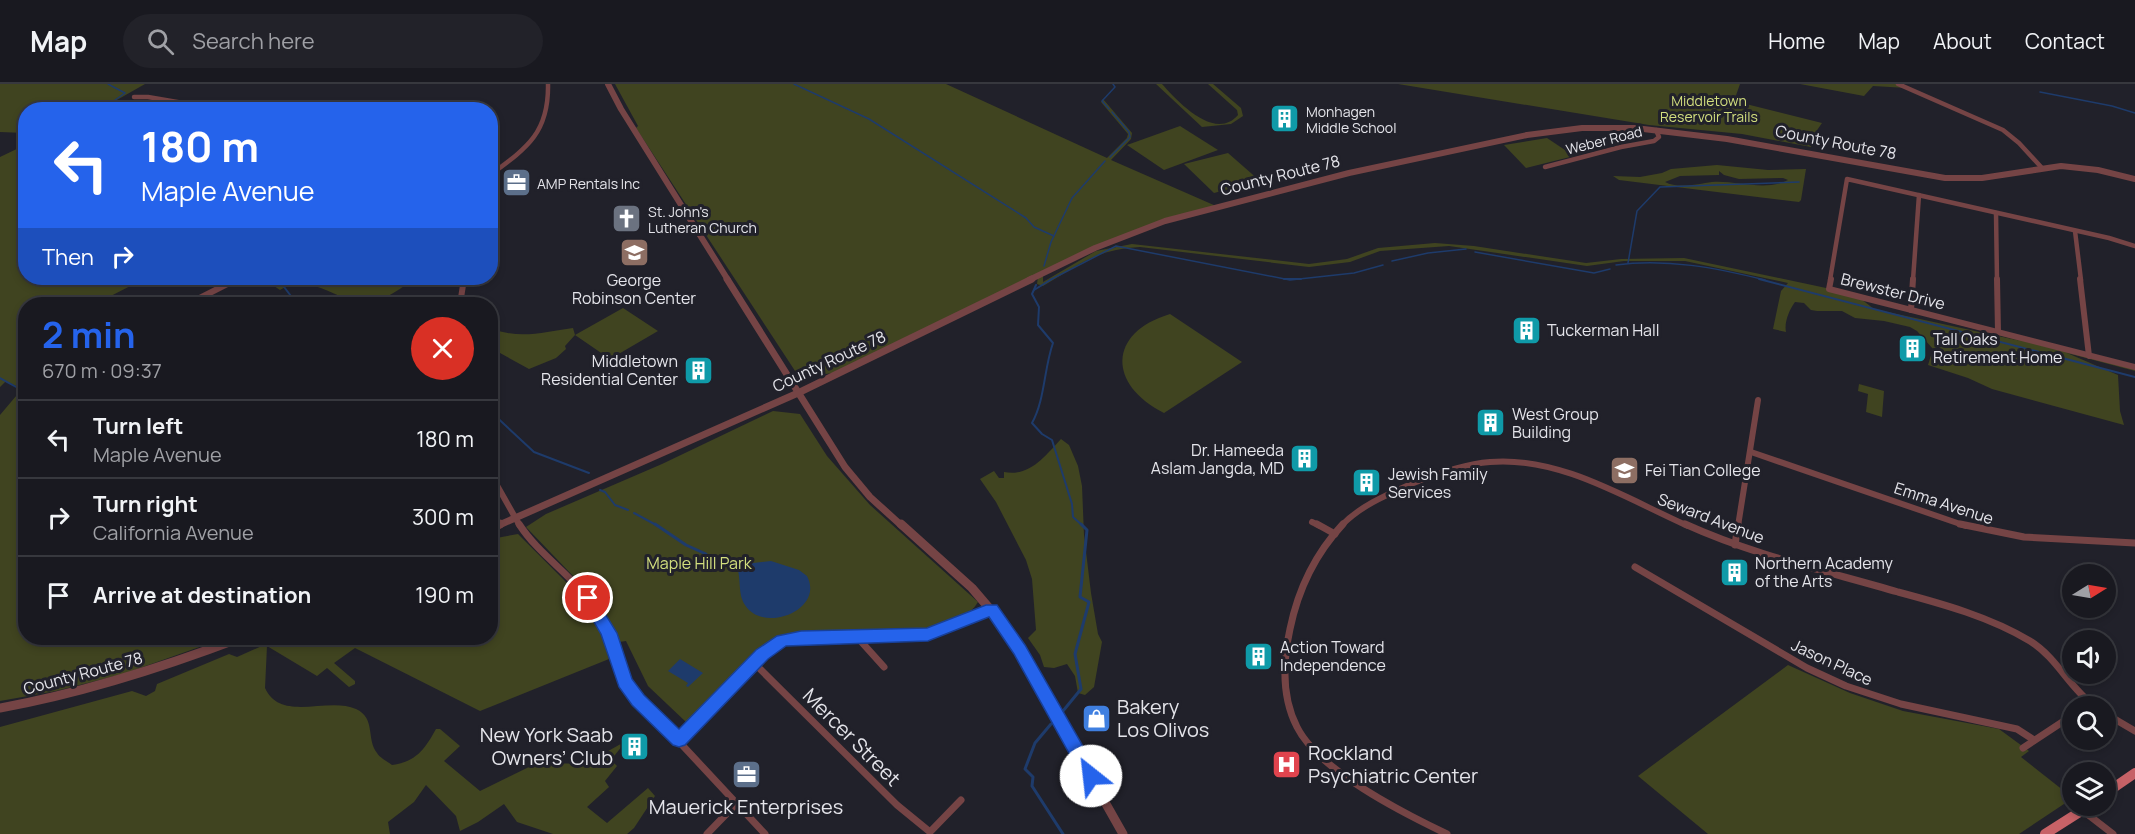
<!DOCTYPE html>
<meta charset="utf-8">
<style>
:root{--surface:#191920;--page:#222229;--text:#f1f3f6;--muted:#9fa0a5;--line:#37383e;--accent:#2563eb}
body{margin:0;font-family:Manrope,sans-serif;background:var(--page);color:var(--text);height:100vh;display:flex;flex-direction:column;font-size:22px;white-space:nowrap}
*{box-sizing:border-box;margin:0}
p{font-size:20px;color:var(--muted)}
.icon{flex:none;width:33px;height:33px;fill:none;stroke:currentColor;stroke-width:2;stroke-linecap:round;stroke-linejoin:round}
.map{position:relative;flex:1;overflow:hidden}
.panel{position:absolute;left:18px;top:213px;width:480px;height:348px;display:flex;flex-direction:column;background:var(--surface);border-radius:24px;box-shadow:0 3px 9px #0003,0 0 0 2px var(--line)}
.panel>*{flex:none}
.top-card{position:absolute;left:18px;top:18px;width:480px;height:183px;border-radius:24px;box-shadow:0 3px 9px #0003,0 0 0 2px var(--line);background:#2563eb;color:#fff;overflow:hidden}
.needle{width:39px;rotate:79deg}
.buttons{position:absolute;left:2062px;top:480px;display:grid;gap:12px}
.buttons a{display:grid;place-items:center;width:54px;height:54px;border-radius:50%;background:var(--surface);box-shadow:0 3px 9px #0003,0 0 0 2px var(--line);font-size:30px}
.pin{position:absolute;display:grid;place-items:center;width:51px;height:51px;color:#fff;margin:-26px;border:3px solid #fff;border-radius:50%;box-shadow:0 2px 6px #0007}
.me{position:absolute;width:66px;margin:-33px;rotate:331deg;stroke-linejoin:round;filter:drop-shadow(0 0 4px #0008)}
.turn{display:flex;align-items:center;gap:21px;height:126px;padding:0 24px;font-size:27px}
.turn .icon{width:78px;height:78px;stroke-width:2.5}
.turn b{display:block;font-size:42px;line-height:51px}
.then{display:flex;align-items:center;height:57px;padding:0 24px;background:#0003;gap:12px;font-size:22px}
.round{display:grid;place-items:center;flex:none;width:63px;height:63px;border-radius:32px;background:var(--page)}
.headline{display:flex;align-items:center;justify-content:space-between;height:102px;padding:0 24px}
h1{font-size:36px;font-weight:700;line-height:45px;color:var(--accent)}
ul{padding:0;list-style:none}
li{display:flex;align-items:center;gap:18px;height:78px;padding:0 24px;border-top:2px solid var(--line)}
li div{flex:1}
li b{display:block;font-size:22px}
li em{font-style:normal}
header{display:flex;align-items:center;gap:36px;box-sizing:border-box;height:84px;padding:0 30px;background:var(--surface);border-bottom:2px solid var(--line)}
header strong{font-size:28px}
nav{display:flex;gap:33px;margin-inline-start:auto;font-size:21px}
.search{width:420px;height:54px;background:var(--page);display:flex;align-items:center;gap:15px;box-sizing:border-box;padding:0 21px;border-radius:33px;color:var(--muted);font-size:22px}
.map>svg:first-child{display:block}
.green{fill:#404420;fill-rule:evenodd}
.water{fill:#1e3b6b}
.lines{fill:none;stroke-linecap:round;stroke-linejoin:round}
.stream-far2{stroke:#1e3b6b;stroke-width:1.5}
.stream-far1{stroke:#1e3b6b;stroke-width:2}
.stream{stroke:#1e3b6b;stroke-width:3}
.minor-far2{stroke:#754445;stroke-width:4.5}
.minor-far1{stroke:#754445;stroke-width:6}
.minor{stroke:#754445;stroke-width:7}
.tertiary-far2{stroke:#754445;stroke-width:6}
.tertiary-far1{stroke:#754445;stroke-width:7}
.tertiary{stroke:#754445;stroke-width:9}
.primary{stroke:#c76267;stroke-width:10}
.route{fill:#2563eb;stroke:#184099;stroke-width:1.5}
.labels{text-anchor:middle;dominant-baseline:central;stroke-width:6;stroke-linejoin:round;paint-order:stroke}
.far-park-label{font-size:14px;fill:#d2de7e;stroke:#21212a}
.far-poi-label{font-size:14px;fill:#e4e4ea;stroke:#21212a;text-anchor:start}
.far-street-label{font-size:14px;fill:#e4e4ea;stroke:#21212a}
.street-label{font-size:16px;fill:#e4e4ea;stroke:#21212a}
.poi-label{font-size:16px;fill:#e4e4ea;stroke:#21212a;text-anchor:start}
.park-label{font-size:16px;fill:#d2de7e;stroke:#21212a}
.near-poi-label{font-size:20px;fill:#e4e4ea;stroke:#21212a;text-anchor:start}
.near-street-label{font-size:20px;fill:#e4e4ea;stroke:#21212a}
</style>
<header>
<strong>Map</strong>
<div class="search"><svg class="icon" aria-label="search" viewBox="0 0 24 24"><circle cx="10" cy="10" r="6"/><path d="M15 15l6 6"/></svg>Search here</div>
<nav><a>Home</a><a>Map</a><a>About</a><a>Contact</a></nav>
</header>
<div class="map">
<svg width="2135" height="750" viewBox="0 0 2135 750">
<rect width="100%" height="100%" fill="#21212a"/>
<!-- green -->
<g class="green">
<path d="M 0,0 L 145,0 L 101,25 L 26,26 L 25,49 L 0,48 Z"/>
<path d="M 615,0 L 946,0 L 1107,74 L 1127,54 L 1128,50 L 1101,18 L 1103,15 L 1132,49 L 1131,55 L 1111,76 L 1216,122 L 1173,133 L 1043,189 L 1043,198 L 1096,167 L 1132,160 L 1309,180 L 1347,175 L 1378,164 L 1435,159 L 1474,162 L 1586,179 L 1621,175 L 1684,174 L 1859,211 L 2135,284 L 2135,287 L 2067,269 L 2118,291 L 2120,327 L 2124,341 L 1992,305 L 1968,294 L 1928,281 L 1933,265 L 1917,247 L 1910,243 L 1884,237 L 1855,234 L 1842,227 L 1817,227 L 1811,226 L 1804,219 L 1795,218 C 1789,226 1784,239 1786,248 L 1773,245 L 1781,207 L 1788,199 L 1685,177 L 1624,177 L 1587,182 L 1449,162 L 1380,167 L 1350,178 L 1309,183 L 1140,163 C 1097,165 1079,181 1043,202 L 1037,200 L 1038,193 L 834,289 L 799,293 L 636,44 L 638,42 ZM 1861,215 L 2021,257 L 1874,225 Z"/>
<path d="M 1156,0 L 1162,0 C 1177,17 1215,58 1238,31 L 1237,26 L 1208,0 L 1213,0 L 1241,24 L 1243,32 L 1231,40 L 1202,43 Z"/>
<path d="M 1398,0 L 1740,0 L 1734,17 L 1822,39 L 1813,52 L 1811,63 L 1742,50 L 1649,41 Z"/>
<path d="M 1800,0 L 1901,0 L 1907,4 L 1873,2 L 1864,12 Z"/>
<path d="M 1180,42 L 1218,66 L 1164,86 L 1127,61 Z"/>
<path d="M 1547,54 L 1574,72 L 1526,84 L 1504,61 Z"/>
<path d="M 25,61 L 26,194 L 146,194 L 95,220 L 26,220 L 26,554 L 225,554 L 123,590 L 56,607 L 0,617 L 0,331 L 22,305 L 6,297 L 0,303 L 0,73 Z"/>
<path d="M 1228,69 L 1260,97 L 1214,109 L 1184,80 Z"/>
<path d="M 1717,81 L 1768,86 L 1806,85 L 1801,116 L 1799,118 L 1619,96 L 1613,92 L 1640,93 L 1662,89 L 1671,85 ZM 1719,87 L 1724,91 L 1739,95 L 1783,94 L 1788,96 C 1765,108 1736,96 1712,98 C 1698,100 1678,105 1665,98 L 1680,92 L 1719,91 Z"/>
<path d="M 266,194 L 356,194 L 355,199 L 365,202 L 380,194 L 414,194 C 401,206 374,223 356,218 C 330,211 307,189 280,206 L 271,200 Z"/>
<path d="M 623,224 L 658,247 L 610,275 L 575,251 L 565,262 L 566,265 L 556,274 L 529,285 L 491,264 L 491,244 C 519,256 544,248 573,244 L 575,251 Z"/>
<path d="M 1170,230 L 1242,278 L 1164,329 C 1108,301 1107,249 1170,230 Z"/>
<path d="M 1859,300 L 1884,307 L 1882,333 L 1866,328 L 1868,310 L 1858,307 Z"/>
<path d="M 773,327 L 800,330 L 827,372 L 870,421 L 978,518 C 952,563 829,541 781,551 L 764,561 L 692,636 L 686,638 L 648,602 L 626,557 L 619,558 L 599,519 L 526,443 L 546,430 L 662,380 Z"/>
<path d="M 1061,355 L 1069,361 L 1078,382 L 1082,402 L 1084,451 L 1091,509 L 1098,550 L 1102,558 L 1094,603 L 1085,611 L 1078,609 L 1075,592 L 1067,580 L 1054,584 L 1044,583 L 1040,571 L 1028,554 L 1036,546 L 1032,495 L 1026,476 L 996,418 L 980,395 L 994,387 L 999,394 L 1004,394 L 1004,388 C 1030,393 1045,372 1061,355 Z"/>
<path d="M 518,450 L 581,513 L 600,545 L 609,575 L 480,627 L 355,564 L 334,579 L 355,597 L 355,600 L 349,603 L 327,584 L 317,592 L 267,562 L 265,604 C 281,639 328,612 356,625 C 376,634 366,655 377,669 C 380,674 387,677 392,681 C 416,678 425,665 436,645 L 440,645 L 460,662 L 444,677 L 480,707 L 531,682 L 548,679 L 585,680 L 626,657 L 611,676 L 617,682 L 605,697 L 609,703 L 587,723 L 607,739 L 648,704 L 655,712 L 634,744 L 627,750 L 553,750 L 517,738 L 504,720 L 478,738 L 460,747 L 456,732 L 426,701 L 414,718 L 388,738 L 390,750 L 0,750 L 0,643 L 132,607 L 146,612 L 155,607 L 157,600 L 229,570 L 237,573 L 264,561 L 259,558 L 269,554 L 490,554 L 491,455 Z"/>
<path d="M 1788,581 L 1850,609 L 1903,627 L 1999,645 L 2029,667 L 2021,673 L 2073,714 L 2019,750 L 1708,750 L 1638,692 Z"/>
</g>
<!-- water -->
<g class="water">
<path d="M 771,477 L 799,486 L 807,492 C 825,526 763,550 745,521 C 737,509 742,493 736,481 Z"/>
<path d="M 680,575 L 703,589 L 688,603 L 686,602 L 688,599 L 668,587 Z"/>
</g>
<g class="lines">
<!-- stream-far2 -->
<g class="stream-far2">
<path d="M 794,0 L 869,35 L 1026,134 L 1034,143 L 1054,152"/>
<path d="M 2040,8 L 2112,22 L 2135,29"/>
<path d="M 1109,25 L 1102,17 L 1115,3 L 1113,0"/>
<path d="M 101,26 L 125,9 L 108,0"/>
<path d="M 1110,73 L 1130,53 L 1129,48 L 1112,28"/>
<path d="M 1475,168 L 1594,189 L 1610,185"/>
<path d="M 1392,177 L 1428,169 L 1466,165"/>
<path d="M 1628,179 L 1637,127 L 1660,103 L 1799,98"/>
<path d="M 1616,181 C 1666,174 1717,184 1765,196"/>
<path d="M 1044,182 L 1051,158 L 1072,114 L 1105,77"/>
<path d="M 277,194 L 279,196"/>
<path d="M 1050,196 L 1116,162 L 1290,196 L 1354,189 L 1383,181"/>
</g>
<!-- stream-far1 -->
<g class="stream-far1">
<path d="M 278,195 L 297,220"/>
<path d="M 1284,195 L 1301,195"/>
<path d="M 1759,195 L 2135,293"/>
<path d="M 1036,201 L 1032,210 L 1039,223 L 1038,241 L 1053,259 C 1044,284 1045,316 1032,339 L 1042,350 L 1052,356 L 1072,420 L 1073,433 L 1083,442"/>
<path d="M 1034,206 L 1052,195"/>
<path d="M 0,294 L 18,304 L 26,304"/>
<path d="M 490,327 L 534,368 L 589,389"/>
<path d="M 600,406 L 605,408 L 615,421 L 628,426"/>
<path d="M 634,429 L 658,442"/>
</g>
<!-- stream -->
<g class="stream">
<path d="M 655,440 L 686,461 L 706,470"/>
<path d="M 733,477 L 736,481"/>
<path d="M 1063,627 L 1081,605 L 1075,570 L 1089,518 L 1080,513 L 1087,446 L 1081,440"/>
<path d="M 1051,640 L 1035,659 L 1025,685 L 1033,693 L 1032,702 L 1063,750"/>
</g>
<!-- minor-far2 -->
<g class="minor-far2">
<path d="M 1898,0 L 2003,46 L 2019,59 L 2042,84"/>
<path d="M 134,13 L 148,13 L 224,26"/>
<path d="M 1545,83 L 1621,63 L 1654,57 L 1659,53 L 1656,46"/>
<path d="M 490,91 C 527,64 549,49 548,0"/>
<path d="M 1996,129 L 1997,196"/>
<path d="M 2075,147 L 2081,196"/>
<path d="M 234,196 L 238,194"/>
<path d="M 464,196 L 464,194"/>
<path d="M 1830,196 L 1847,95 L 2109,154 L 2135,162"/>
<path d="M 1913,196 L 1919,111"/>
</g>
<!-- minor-far1 -->
<g class="minor-far1">
<path d="M 1831,195 L 1829,205 L 2135,283"/>
<path d="M 1997,195 L 1998,248"/>
<path d="M 2080,195 L 2089,272"/>
<path d="M 188,220 L 237,195"/>
<path d="M 460,220 L 464,195"/>
<path d="M 1911,226 L 1913,195"/>
<path d="M 1751,368 L 1966,442"/>
<path d="M 490,389 L 520,442"/>
<path d="M 1312,438 L 1320,442"/>
<path d="M 1341,442 C 1360,422 1386,411 1411,400 C 1436,390 1464,380 1490,378 C 1560,372 1627,415 1688,442"/>
<path d="M 1738,442 L 1758,316"/>
</g>
<!-- minor -->
<g class="minor">
<path d="M 519,440 C 539,471 571,490 592,520 C 610,546 614,578 630,605 L 765,750"/>
<path d="M 1317,440 L 1335,450"/>
<path d="M 1343,440 C 1316,469 1298,506 1290,545 C 1283,577 1281,612 1297,643 C 1319,687 1403,729 1447,750"/>
<path d="M 1685,440 C 1753,471 1826,487 1898,508 C 1943,520 1990,533 2030,557 C 2057,574 2069,603 2094,622"/>
<path d="M 1960,440 L 2024,453 L 2135,459"/>
<path d="M 1735,461 L 1738,440"/>
<path d="M 1635,483 L 1807,584 L 1846,602 L 1901,620 L 2017,645 L 2034,656"/>
<path d="M 857,553 L 884,583"/>
<path d="M 754,579 L 897,721 L 930,748 L 961,716"/>
<path d="M 2106,630 L 2135,647"/>
<path d="M 679,656 L 772,562 L 782,557 L 801,554 L 928,550 L 991,525"/>
<path d="M 2023,664 L 2073,631"/>
<path d="M 2082,726 L 2113,750"/>
<path d="M 707,750 L 737,719"/>
</g>
<!-- tertiary-far2 -->
<g class="tertiary-far2">
<path d="M 608,0 L 621,25 L 728,196"/>
<path d="M 1029,196 L 1095,164 L 1165,137 L 1349,89 L 1527,51 L 1582,44 L 1635,44 L 1727,55 L 1945,94 L 1982,94 L 2061,82 L 2098,86 L 2135,95"/>
</g>
<!-- tertiary-far1 -->
<g class="tertiary-far1">
<path d="M 727,195 L 845,383 L 870,413 L 902,442"/>
<path d="M 497,442 L 798,309 L 1032,195"/>
</g>
<!-- tertiary -->
<g class="tertiary">
<path d="M 901,440 L 972,504 L 1007,545 L 1123,750"/>
<path d="M 490,445 L 500,440"/>
<path d="M 0,624 C 83,609 161,584 240,554"/>
</g>
<!-- primary -->
<g class="primary">
<path d="M 2106,709 L 2135,689"/>
<path d="M 2045,750 L 2089,722"/>
</g>
</g>
<!-- route -->
<path class="route" d="M 588,508 L 593,510 L 617,549 L 632,595 L 644,611 L 679,645 L 756,566 L 777,552 L 801,547 L 927,544 L 986,521 L 997,521 L 1025,561 L 1100,692 L 1097,698 L 1091,700 L 1085,698 L 1014,570 L 989,533 L 928,557 L 786,562 L 768,575 L 685,661 L 679,663 L 673,661 L 632,621 L 619,603 L 601,550 L 580,514 L 582,510 Z"/>
<!-- icons -->
<defs>
<symbol id="building-square" viewBox="-11 -11 22 22"><rect x="-9" y="-9" width="18" height="18" rx="4" fill="#0f9aa8" stroke="#21212a"/><path d="M-4-6H4V6H1V3H-1V6H-4ZM-2.5-4.3h1.7v1.8h-1.7ZM.8-4.3h1.7v1.8H.8ZM-2.5-1h1.7V.8h-1.7ZM.8-1h1.7V.8H.8Z" fill="#fff"/></symbol>
<symbol id="office-square" viewBox="-11 -11 22 22"><rect x="-9" y="-9" width="18" height="18" rx="4" fill="#5c6f8a" stroke="#21212a"/><path d="M-6-3h4V-5.5h4V-3h4V5H-6ZM-1-4.5V-3h2v-1.5ZM-6 0V1H6V0Z" fill="#fff"/></symbol>
<symbol id="church-square" viewBox="-11 -11 22 22"><rect x="-9" y="-9" width="18" height="18" rx="4" fill="#6b7280" stroke="#21212a"/><path d="M-1.2-6h2.4v3.5h3.3v2.4h-3.3V6h-2.4V-.1h-3.3v-2.4h3.3Z" fill="#fff"/></symbol>
<symbol id="school-square" viewBox="-11 -11 22 22"><rect x="-9" y="-9" width="18" height="18" rx="4" fill="#8d6e63" stroke="#21212a"/><path d="M0-5L7-2L0 1L-7-2ZM-4 1L0 2.5L4 1V4Q0 6-4 4Z" fill="#fff"/></symbol>
<symbol id="university-square" viewBox="-11 -11 22 22"><rect x="-9" y="-9" width="18" height="18" rx="4" fill="#8d6e63" stroke="#21212a"/><path d="M0-5L7-2L0 1L-7-2ZM-4 1L0 2.5L4 1V4Q0 6-4 4Z" fill="#fff"/></symbol>
<symbol id="shop-square" viewBox="-11 -11 22 22"><rect x="-9" y="-9" width="18" height="18" rx="4" fill="#3f7fe0" stroke="#21212a"/><path d="M-5-2.5h2.3a2.7 3.5 0 0 1 5.4 0H5L5.5 6h-11ZM-1.5-2.5h3a1.5 2.3 0 0 0-3 0Z" fill="#fff"/></symbol>
<symbol id="hospital-square" viewBox="-11 -11 22 22"><rect x="-9" y="-9" width="18" height="18" rx="4" fill="#e0444e" stroke="#21212a"/><path d="M-5-5h3v3.5h4V-5h3V5h-3V1.5h-4V5h-3Z" fill="#fff"/></symbol>
</defs>
<g fill-rule="evenodd">
<use href="#building-square" x="1268" y="18" width="33" height="33"/>
<use href="#office-square" x="500" y="82" width="33" height="33"/>
<use href="#church-square" x="610" y="118" width="33" height="33"/>
<use href="#school-square" x="618" y="152" width="33" height="33"/>
<use href="#building-square" x="1510" y="230" width="33" height="33"/>
<use href="#building-square" x="1896" y="248" width="33" height="33"/>
<use href="#building-square" x="682" y="270" width="33" height="33"/>
<use href="#building-square" x="1474" y="322" width="33" height="33"/>
<use href="#building-square" x="1288" y="358" width="33" height="33"/>
<use href="#university-square" x="1608" y="370" width="33" height="33"/>
<use href="#building-square" x="1350" y="382" width="33" height="33"/>
<use href="#building-square" x="1718" y="472" width="33" height="33"/>
<use href="#building-square" x="1242" y="556" width="33" height="33"/>
<use href="#shop-square" x="1080" y="618" width="33" height="33"/>
<use href="#building-square" x="618" y="646" width="33" height="33"/>
<use href="#hospital-square" x="1270" y="664" width="33" height="33"/>
<use href="#office-square" x="730" y="674" width="33" height="33"/>
</g>
<g class="labels">
<!-- far-park labels -->
<g class="far-park-label">
<text x="1709" y="16">Middletown<tspan x="1709" dy="16">Reservoir Trails</tspan></text>
</g>
<!-- far-poi labels -->
<g class="far-poi-label">
<text x="1306" y="27">Monhagen<tspan x="1306" dy="16">Middle School</tspan></text>
<text x="537" y="99">AMP Rentals Inc</text>
<text x="648" y="127">St. John's<tspan x="648" dy="16">Lutheran Church</tspan></text>
</g>
<!-- far-street labels -->
<g class="far-street-label">
<text transform="translate(1604 56) rotate(-14)">Weber Road</text>
</g>
<!-- street labels -->
<g class="street-label">
<text transform="translate(1836 58) rotate(11)">County Route 78</text>
<text transform="translate(1280 91) rotate(-14)">County Route 78</text>
<text transform="translate(1893 207) rotate(14)">Brewster Drive</text>
<text transform="translate(829 277) rotate(-25)">County Route 78</text>
<text transform="translate(1944 419) rotate(18)">Emma Avenue</text>
<text transform="translate(1711 434) rotate(21)">Seward Avenue</text>
<text transform="translate(1832 578) rotate(25)">Jason Place</text>
<text transform="translate(83 589) rotate(-15)">County Route 78</text>
</g>
<!-- poi labels -->
<g class="poi-label">
<text x="634" y="196" text-anchor="middle">George<tspan x="634" dy="18">Robinson Center</tspan></text>
<text x="1547" y="246">Tuckerman Hall</text>
<text x="1933" y="255">Tall Oaks<tspan x="1933" dy="18">Retirement Home</tspan></text>
<text x="678" y="277" text-anchor="end">Middletown<tspan x="678" dy="18">Residential Center</tspan></text>
<text x="1512" y="330">West Group<tspan x="1512" dy="18">Building</tspan></text>
<text x="1284" y="366" text-anchor="end">Dr. Hameeda<tspan x="1284" dy="18">Aslam Jangda, MD</tspan></text>
<text x="1645" y="386">Fei Tian College</text>
<text x="1388" y="390">Jewish Family<tspan x="1388" dy="18">Services</tspan></text>
<text x="1755" y="479">Northern Academy<tspan x="1755" dy="18">of the Arts</tspan></text>
<text x="1280" y="563">Action Toward<tspan x="1280" dy="18">Independence</tspan></text>
</g>
<!-- park labels -->
<g class="park-label">
<text x="699" y="479">Maple Hill Park</text>
</g>
<!-- near-poi labels -->
<g class="near-poi-label">
<text x="1117" y="622">Bakery<tspan x="1117" dy="23">Los Olivos</tspan></text>
<text x="613" y="650" text-anchor="end">New York Saab<tspan x="613" dy="23">Owners’ Club</tspan></text>
<text x="1308" y="668">Rockland<tspan x="1308" dy="23">Psychiatric Center</tspan></text>
<text x="746" y="722" text-anchor="middle">Mauerick Enterprises</text>
</g>
<!-- near-street labels -->
<g class="near-street-label">
<text transform="translate(852 653) rotate(45)">Mercer Street</text>
</g>
</g>
</svg>
<div class="buttons">
<a><svg class="needle" viewBox="-14 -14 28 28"><path d="M0-13l5 13h-10z" fill="#e53935"/><path d="M0 13l5-13h-10z" fill="#9fa0a5"/></svg></a>
<a><svg class="icon" aria-label="sound" viewBox="0 0 24 24"><path d="M4 9h4l5-4v14l-5-4H4zM17 9q2 3 0 6"/></svg></a>
<a><svg class="icon" aria-label="search" viewBox="0 0 24 24"><circle cx="10" cy="10" r="6"/><path d="M15 15l6 6"/></svg></a>
<a><svg class="icon" aria-label="layers" viewBox="0 0 24 24"><path d="M12 4l9 5-9 5-9-5zM3 14l9 5 9-5"/></svg></a>
</div>
<div class="pin" style="left:588px;top:514px;background:#d93025"><svg class="icon" aria-label="arrive" viewBox="0 0 24 24"><path d="M6 21V4h12l-3 4 3 4H6"/></svg></div>
<svg class="me" style="left:1091px;top:692px" viewBox="-20 -20 40 40"><circle r="19" fill="#fff"/><path d="M0-13L10 11 0 6-10 11z" fill="#2563eb"/></svg>
<div class="top-card">
<div class="turn"><svg class="icon" aria-label="left" viewBox="0 0 24 24"><path d="M17 20v-9H6M10 6l-5 5 5 5"/></svg><div><b>180 m</b>Maple Avenue</div></div>
<div class="then">Then<svg class="icon" aria-label="right" viewBox="0 0 24 24"><path d="M7 20v-9h11M14 6l5 5-5 5"/></svg></div>
</div>
<section class="panel">
<div class="headline"><div><h1>2 min</h1><p>670 m · 09:37</p></div><a class="round" style="background:#d93025;color:#fff"><svg class="icon" aria-label="close" viewBox="0 0 24 24"><path d="M6 6l12 12M18 6L6 18"/></svg></a></div>
<ul>
<li><svg class="icon" aria-label="left" viewBox="0 0 24 24"><path d="M17 20v-9H6M10 6l-5 5 5 5"/></svg><div><b>Turn left</b><p>Maple Avenue</p></div><em>180 m</em></li>
<li><svg class="icon" aria-label="right" viewBox="0 0 24 24"><path d="M7 20v-9h11M14 6l5 5-5 5"/></svg><div><b>Turn right</b><p>California Avenue</p></div><em>300 m</em></li>
<li><svg class="icon" aria-label="arrive" viewBox="0 0 24 24"><path d="M6 21V4h12l-3 4 3 4H6"/></svg><div><b>Arrive at destination</b></div><em>190 m</em></li>
</ul>
</section>
</div>
